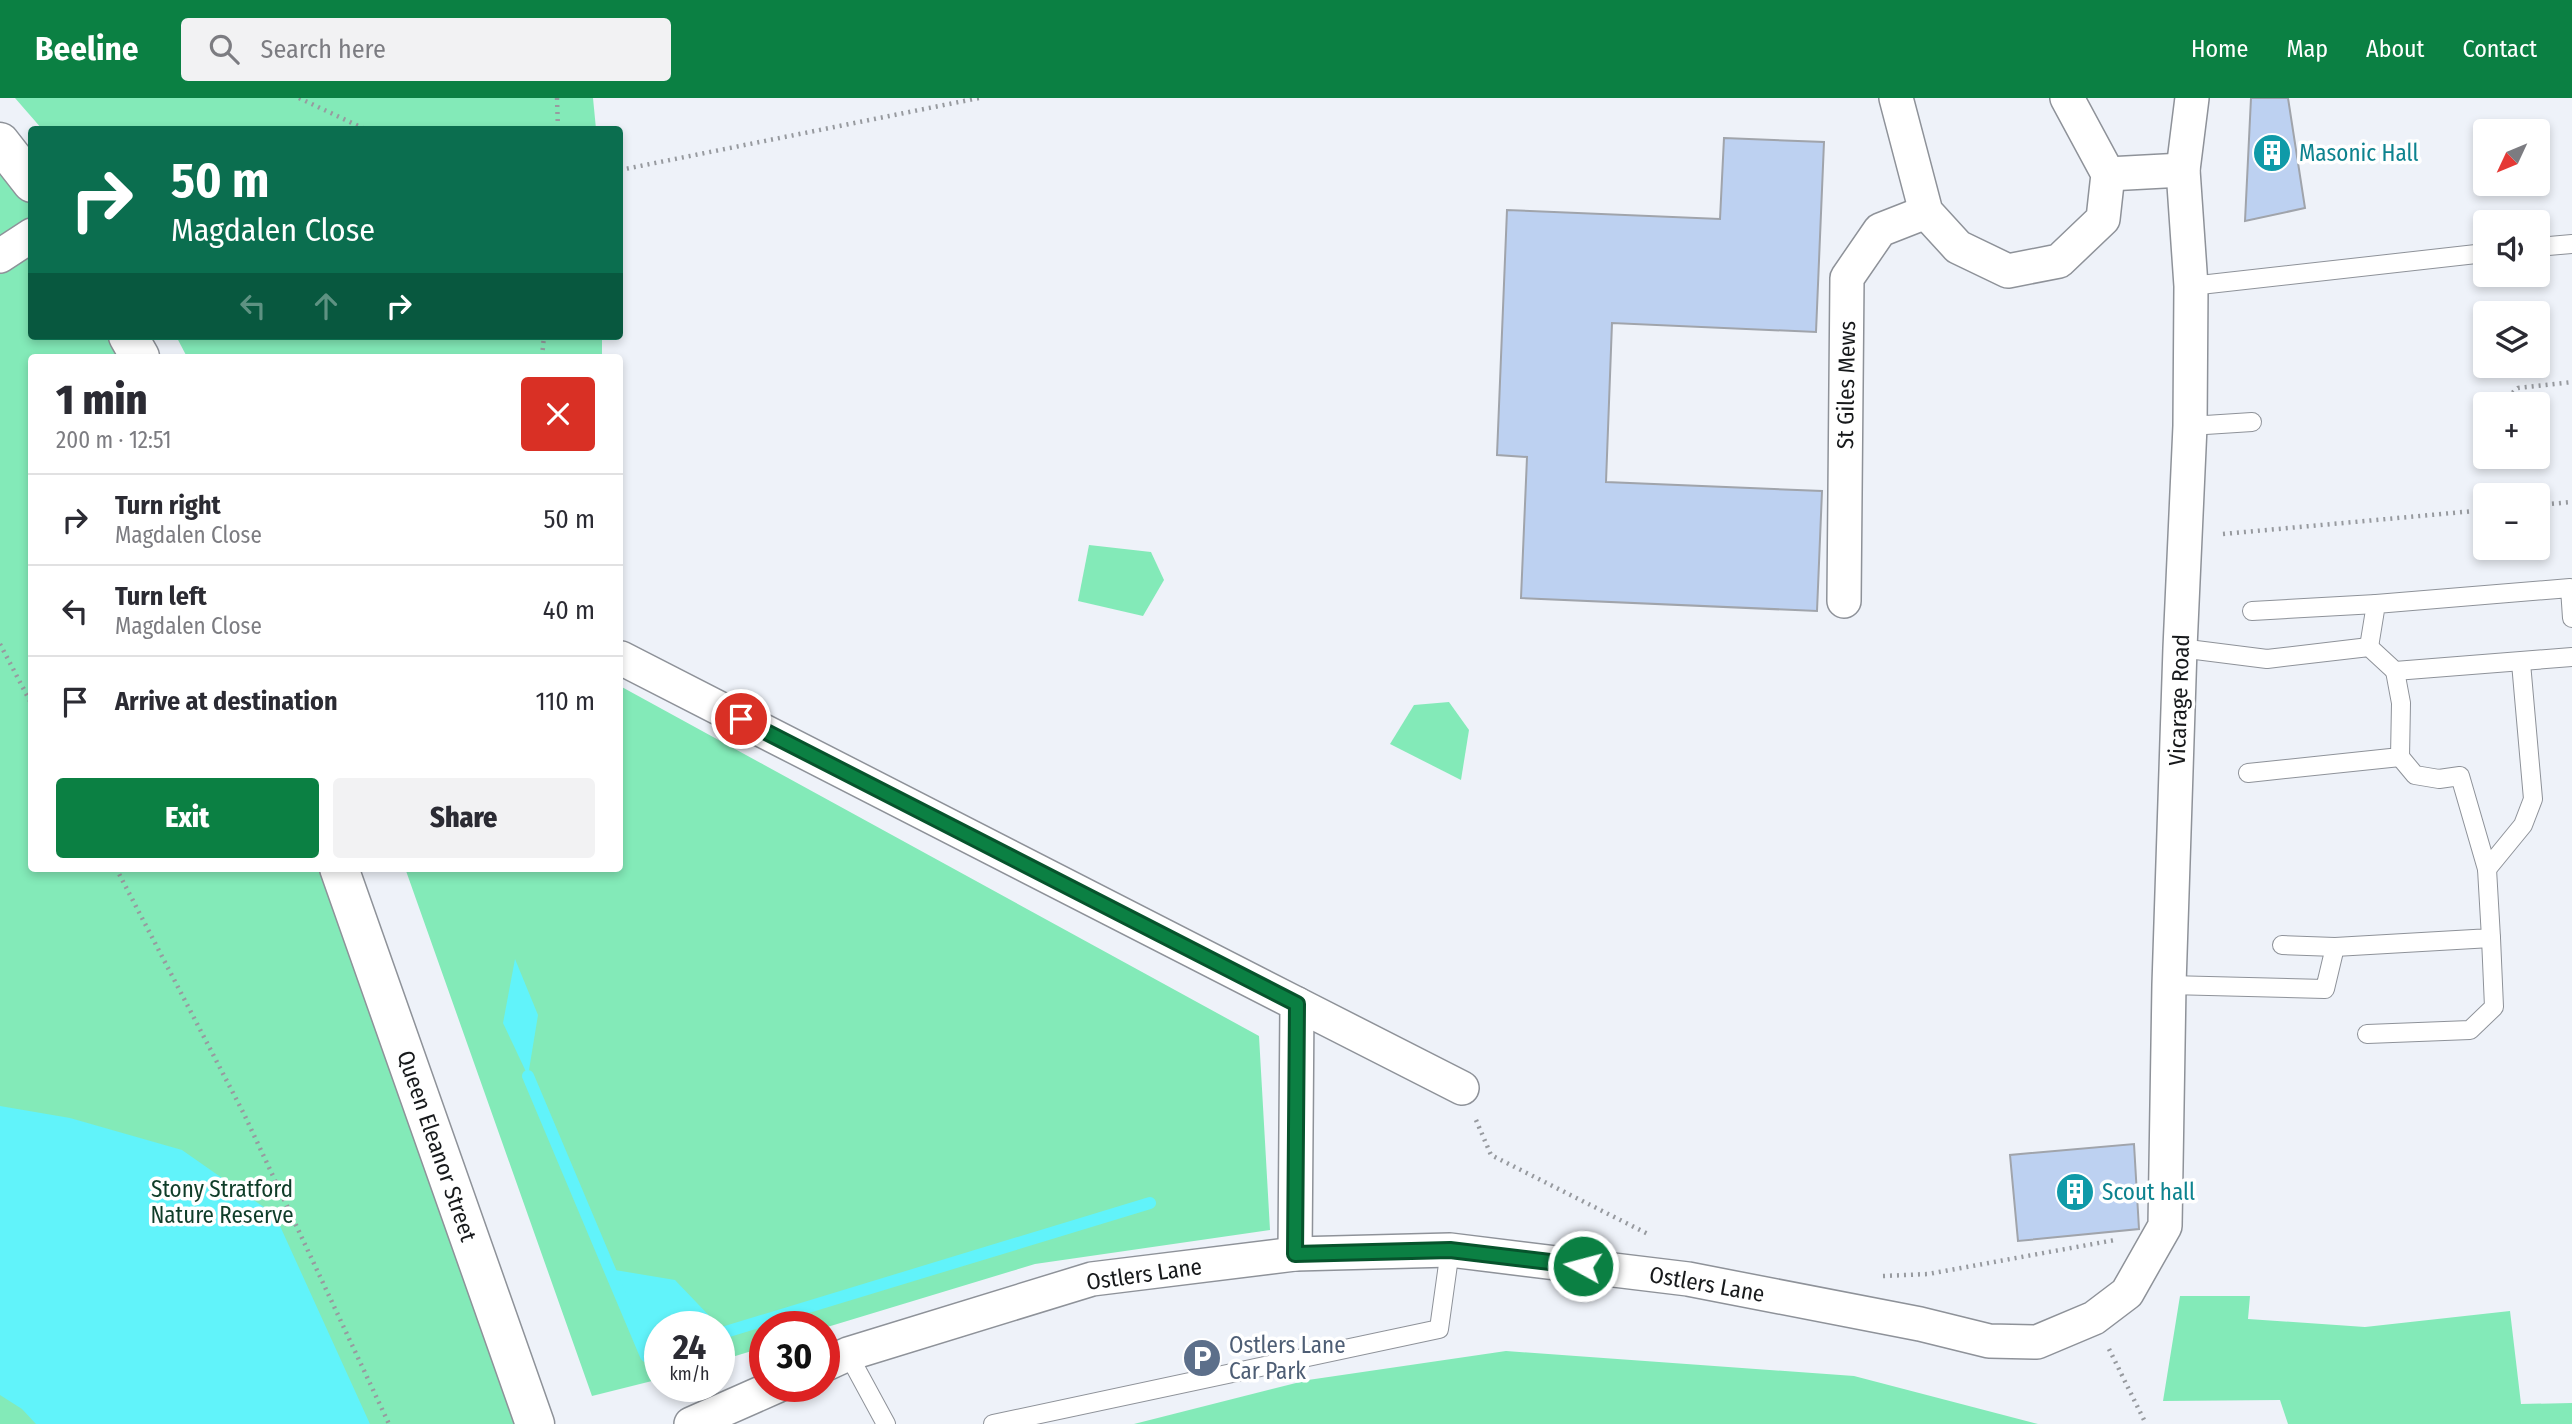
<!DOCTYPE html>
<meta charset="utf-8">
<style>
:root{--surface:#fff;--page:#f2f2f3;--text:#2b2b33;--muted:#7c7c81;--line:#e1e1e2;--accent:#0b8043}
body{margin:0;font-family:"Fira Sans Condensed",sans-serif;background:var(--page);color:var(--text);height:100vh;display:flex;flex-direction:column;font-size:26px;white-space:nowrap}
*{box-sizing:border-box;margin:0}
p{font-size:23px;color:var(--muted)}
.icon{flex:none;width:38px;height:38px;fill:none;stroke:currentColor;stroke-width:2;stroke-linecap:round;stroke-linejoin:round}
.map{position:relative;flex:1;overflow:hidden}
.sheet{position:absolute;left:28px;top:256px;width:595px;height:518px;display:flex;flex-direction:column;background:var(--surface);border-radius:7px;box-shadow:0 4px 10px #0003}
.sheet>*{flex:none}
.hud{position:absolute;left:28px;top:28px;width:595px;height:214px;border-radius:7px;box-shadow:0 4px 10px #0003;background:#0b6e4f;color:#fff;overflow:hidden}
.needle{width:46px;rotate:226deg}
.fabs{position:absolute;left:2473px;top:21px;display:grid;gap:14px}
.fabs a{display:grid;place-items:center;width:77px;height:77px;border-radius:7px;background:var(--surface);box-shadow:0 4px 10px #0003;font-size:35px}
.speed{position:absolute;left:644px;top:1213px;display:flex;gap:14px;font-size:35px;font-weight:700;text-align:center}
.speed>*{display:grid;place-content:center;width:91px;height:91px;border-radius:50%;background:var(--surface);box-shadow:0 4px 10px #0003;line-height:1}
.speed small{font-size:18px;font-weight:400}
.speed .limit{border:10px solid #d22;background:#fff;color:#111}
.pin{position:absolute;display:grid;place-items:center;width:60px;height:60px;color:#fff;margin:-30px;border:4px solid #fff;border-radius:50%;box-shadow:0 2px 7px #0007}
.me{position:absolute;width:77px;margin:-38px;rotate:277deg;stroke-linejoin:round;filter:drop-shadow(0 0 5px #0008)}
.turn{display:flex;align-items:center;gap:24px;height:147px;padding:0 28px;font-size:32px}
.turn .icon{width:91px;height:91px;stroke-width:2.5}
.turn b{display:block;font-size:49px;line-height:60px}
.lanes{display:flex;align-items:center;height:66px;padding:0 28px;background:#0003;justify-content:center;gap:35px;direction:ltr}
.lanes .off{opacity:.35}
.round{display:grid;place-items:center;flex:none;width:74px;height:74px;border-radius:7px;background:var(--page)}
.head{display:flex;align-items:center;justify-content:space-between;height:119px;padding:0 28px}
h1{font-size:42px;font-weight:800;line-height:52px}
.cta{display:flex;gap:14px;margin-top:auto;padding:14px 28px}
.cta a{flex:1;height:80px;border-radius:7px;background:var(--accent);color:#fff;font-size:28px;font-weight:800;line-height:80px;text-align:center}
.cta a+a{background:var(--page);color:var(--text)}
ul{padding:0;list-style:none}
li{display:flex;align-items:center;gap:21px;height:91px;padding:0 28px;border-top:2px solid var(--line)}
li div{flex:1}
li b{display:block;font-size:26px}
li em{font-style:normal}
header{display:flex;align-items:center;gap:42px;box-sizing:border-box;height:98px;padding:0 35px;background:var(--accent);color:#fff}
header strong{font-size:33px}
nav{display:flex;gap:38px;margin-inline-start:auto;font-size:24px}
.search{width:490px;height:63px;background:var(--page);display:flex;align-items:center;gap:18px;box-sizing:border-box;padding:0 24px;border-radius:7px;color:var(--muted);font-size:26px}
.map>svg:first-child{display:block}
.green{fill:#83eab8}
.water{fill:#61f3fa}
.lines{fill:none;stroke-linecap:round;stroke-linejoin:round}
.stream{stroke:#61f3fa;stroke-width:12}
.building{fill:#bdd1f1;stroke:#a0a4ab;stroke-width:2}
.service-casing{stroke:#8e9299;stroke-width:20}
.minor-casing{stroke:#8e9299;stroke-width:36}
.tertiary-casing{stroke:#8e9299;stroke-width:41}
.path{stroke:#979a9f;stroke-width:4.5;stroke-dasharray:2 5;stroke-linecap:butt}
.service{stroke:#fff;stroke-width:18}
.minor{stroke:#fff;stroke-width:33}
.tertiary{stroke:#fff;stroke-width:38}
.route-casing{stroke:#07532c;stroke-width:18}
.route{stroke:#0b8043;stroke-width:12}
.labels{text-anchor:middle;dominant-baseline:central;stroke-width:7;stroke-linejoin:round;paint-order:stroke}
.culture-label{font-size:23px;fill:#0d838f;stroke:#fff;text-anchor:start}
.street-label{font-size:23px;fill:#17191b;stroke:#fff}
.park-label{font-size:23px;fill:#0f3d29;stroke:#fff}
.service-label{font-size:23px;fill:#4e5e75;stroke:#fff;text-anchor:start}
</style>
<header>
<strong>Beeline</strong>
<div class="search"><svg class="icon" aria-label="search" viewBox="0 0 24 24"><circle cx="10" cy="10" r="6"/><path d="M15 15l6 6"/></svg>Search here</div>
<nav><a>Home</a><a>Map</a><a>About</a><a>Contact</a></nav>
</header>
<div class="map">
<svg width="2572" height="1326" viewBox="0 0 2572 1326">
<rect width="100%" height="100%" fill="#eef2f9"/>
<!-- green -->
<g class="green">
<path d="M 15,0 L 593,0 L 596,31 L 42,31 Z"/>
<path d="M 0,44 L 31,85 L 32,238 L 128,238 L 140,259 L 32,259 L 32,770 L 339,770 L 535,1326 L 0,1326 Z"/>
<path d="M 176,238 L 602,238 L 602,259 L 187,259 Z"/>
<path d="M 1089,447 L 1151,454 L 1164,482 L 1143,518 L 1078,503 Z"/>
<path d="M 620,588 L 1259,938 L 1270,1132 L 1035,1166 L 824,1230 L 765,1228 L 765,1249 L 719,1263 L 719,1228 L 660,1228 L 660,1281 L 592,1298 L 405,770 L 620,770 Z"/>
<path d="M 1449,604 L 1469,632 L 1461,682 L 1390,646 L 1414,607 Z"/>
<path d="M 2180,1198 L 2250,1198 L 2248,1221 L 2365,1229 L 2510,1213 L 2521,1306 L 2572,1305 L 2572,1326 L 2288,1326 L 2280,1302 L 2163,1303 Z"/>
<path d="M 1506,1253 L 1854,1278 L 2038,1326 L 1134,1326 L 1308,1282 Z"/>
</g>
<!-- water -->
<g class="water">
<path d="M 515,861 L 538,917 L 528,978 L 503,925 Z"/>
<path d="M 0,1008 L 70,1020 L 182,1052 L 275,1117 L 370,1326 L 36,1326 L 22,1311 L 0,1297 Z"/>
<path d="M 609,1171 L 675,1182 L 719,1228 L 660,1228 L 660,1254 L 646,1258 Z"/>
</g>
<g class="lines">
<!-- stream -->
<g class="stream">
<path d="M 528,978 L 646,1258 L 660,1254"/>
<path d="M 719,1236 L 1150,1105"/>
</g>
</g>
<!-- building -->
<g class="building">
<path d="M 2251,0 L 2288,0 L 2305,110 L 2245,123 Z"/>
<path d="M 1724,40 L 1824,44 L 1816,234 L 1612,225 L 1606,384 L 1822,393 L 1817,513 L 1521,500 L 1527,359 L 1497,357 L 1507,112 L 1720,121 Z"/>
<path d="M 2134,1046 L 2139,1131 L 2018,1143 L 2010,1057 Z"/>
</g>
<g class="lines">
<defs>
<g id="service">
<path d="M 2538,149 L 2572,146"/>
<path d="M 2191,188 L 2485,155"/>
<path d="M 2190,328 L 2252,324"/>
<path d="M 2252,513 L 2376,506"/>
<path d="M 2369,549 L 2376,506 L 2570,490 L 2572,520"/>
<path d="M 2180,550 L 2267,561 L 2369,549 L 2395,573 L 2572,559"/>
<path d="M 2400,659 L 2415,677 L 2439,681 L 2460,678 L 2487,771 L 2523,727 L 2533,701 L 2521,565"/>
<path d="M 2248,675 L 2400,659 L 2401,605 L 2395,573"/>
<path d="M 2282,847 L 2335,849 L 2491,840 L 2487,771"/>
<path d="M 2169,887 L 2325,891 L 2335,849"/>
<path d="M 2367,936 L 2470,932 L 2494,909 L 2491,840"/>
<path d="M 848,1256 L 886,1326"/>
<path d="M 993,1326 L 1439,1231 L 1450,1152"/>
</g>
<g id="minor">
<path d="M 1896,0 L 1926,114 L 1958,149 L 2008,173 L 2059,163 L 2103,121 L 2108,76 L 2067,0"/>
<path d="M 2108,76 L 2183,72"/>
<path d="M 0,158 L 32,137"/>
<path d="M 1844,503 L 1847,180 L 1880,132 L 1926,114"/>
<path d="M 621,560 L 1297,906 L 1295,1156"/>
<path d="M 1297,906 L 1462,990"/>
<path d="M 824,1267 L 848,1256 L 1092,1181 L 1295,1156 L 1450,1152 L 1688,1181 L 1920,1226 L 1989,1243 L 2037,1244 L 2094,1220 L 2127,1195 L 2165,1128 L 2169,887 L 2180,550 L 2190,328 L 2191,188 L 2183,72 L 2192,0"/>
<path d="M 691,1326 L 777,1288"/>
</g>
<g id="tertiary">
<path d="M 0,44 L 32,85"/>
<path d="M 128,238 L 140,259"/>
<path d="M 339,770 L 535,1326"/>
</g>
</defs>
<!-- service casing -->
<use href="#service" class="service-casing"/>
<!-- minor casing -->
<use href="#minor" class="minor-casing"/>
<!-- tertiary casing -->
<use href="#tertiary" class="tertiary-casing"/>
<!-- path -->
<g class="path">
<path d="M 299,0 L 367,32"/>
<path d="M 557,0 L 558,32"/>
<path d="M 620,72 L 979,0"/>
<path d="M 542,259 L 544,238"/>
<path d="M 2502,304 L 2518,290 L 2572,284"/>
<path d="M 2538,407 L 2572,404"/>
<path d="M 2223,436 L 2485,412"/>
<path d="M 0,546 L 32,607"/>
<path d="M 116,770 L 244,1016 L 389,1326"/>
<path d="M 1476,1022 L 1491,1057 L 1650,1137"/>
<path d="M 1883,1178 L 1928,1176 L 2115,1142"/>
<path d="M 2109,1251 L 2146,1326"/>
</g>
<!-- service -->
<use href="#service" class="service"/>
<!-- minor -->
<use href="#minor" class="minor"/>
<!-- tertiary -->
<use href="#tertiary" class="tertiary"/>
</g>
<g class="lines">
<defs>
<path id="route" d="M 741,621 L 1297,906 L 1295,1156 L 1450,1152 L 1583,1168"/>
</defs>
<!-- route casing -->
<use href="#route" class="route-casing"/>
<!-- route -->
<use href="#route" class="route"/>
</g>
<!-- icons -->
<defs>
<symbol id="building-disc" viewBox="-11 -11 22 22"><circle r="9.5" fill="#0f9aa8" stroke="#fff"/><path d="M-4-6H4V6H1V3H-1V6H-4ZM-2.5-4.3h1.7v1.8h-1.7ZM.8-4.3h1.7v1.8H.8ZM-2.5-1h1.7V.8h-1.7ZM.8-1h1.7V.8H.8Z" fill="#fff"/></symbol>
<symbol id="parking-disc" viewBox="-11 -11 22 22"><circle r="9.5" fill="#5c6f8a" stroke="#fff"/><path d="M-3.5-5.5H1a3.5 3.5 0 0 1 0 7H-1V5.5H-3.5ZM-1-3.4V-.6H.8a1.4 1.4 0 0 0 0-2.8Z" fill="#fff"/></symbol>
</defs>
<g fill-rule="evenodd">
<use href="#building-disc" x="2250" y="33" width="44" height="44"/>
<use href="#building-disc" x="2053" y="1072" width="44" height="44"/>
<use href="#parking-disc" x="1180" y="1238" width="44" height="44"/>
</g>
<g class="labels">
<!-- culture labels -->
<g class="culture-label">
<text x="2299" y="55">Masonic Hall</text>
<text x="2102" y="1094">Scout hall</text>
</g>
<!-- street labels -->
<g class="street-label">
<text transform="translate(1846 287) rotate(-89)">St Giles Mews</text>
<text transform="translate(2179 602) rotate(-88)">Vicarage Road</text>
<text transform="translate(437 1048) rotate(71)">Queen Eleanor Street</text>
<text transform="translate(1144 1176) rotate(-8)">Ostlers Lane</text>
<text transform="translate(1707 1186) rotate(10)">Ostlers Lane</text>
</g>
<!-- park labels -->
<g class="park-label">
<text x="222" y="1091">Stony Stratford<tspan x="222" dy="26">Nature Reserve</tspan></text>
</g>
<!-- service labels -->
<g class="service-label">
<text x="1229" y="1247">Ostlers Lane<tspan x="1229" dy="26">Car Park</tspan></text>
</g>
</g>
</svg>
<div class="fabs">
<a><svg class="needle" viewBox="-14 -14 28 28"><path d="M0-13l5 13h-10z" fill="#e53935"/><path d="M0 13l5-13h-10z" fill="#7c7c81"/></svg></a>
<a><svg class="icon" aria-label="sound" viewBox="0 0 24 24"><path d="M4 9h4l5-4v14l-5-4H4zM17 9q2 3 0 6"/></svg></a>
<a><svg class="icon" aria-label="layers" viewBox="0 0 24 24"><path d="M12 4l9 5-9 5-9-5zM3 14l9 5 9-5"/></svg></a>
<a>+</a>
<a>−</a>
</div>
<div class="speed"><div>24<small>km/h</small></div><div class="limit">30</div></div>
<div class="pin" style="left:741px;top:621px;background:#d93025"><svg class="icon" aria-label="arrive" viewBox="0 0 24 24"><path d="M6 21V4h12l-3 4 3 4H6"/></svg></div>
<svg class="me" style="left:1583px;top:1168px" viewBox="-20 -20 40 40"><circle r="17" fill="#0b8043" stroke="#fff" stroke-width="3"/><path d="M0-11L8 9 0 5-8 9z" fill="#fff"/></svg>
<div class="hud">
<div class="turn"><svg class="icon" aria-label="right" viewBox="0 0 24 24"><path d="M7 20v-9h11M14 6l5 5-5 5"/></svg><div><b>50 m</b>Magdalen Close</div></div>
<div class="lanes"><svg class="icon off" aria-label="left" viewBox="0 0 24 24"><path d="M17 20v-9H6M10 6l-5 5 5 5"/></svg><svg class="icon off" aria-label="ahead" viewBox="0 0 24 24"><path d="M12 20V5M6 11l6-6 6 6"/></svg><svg class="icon" aria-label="right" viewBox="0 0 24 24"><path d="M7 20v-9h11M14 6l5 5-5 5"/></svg></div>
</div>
<section class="sheet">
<div class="head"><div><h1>1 min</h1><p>200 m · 12:51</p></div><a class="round" style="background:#d93025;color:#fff"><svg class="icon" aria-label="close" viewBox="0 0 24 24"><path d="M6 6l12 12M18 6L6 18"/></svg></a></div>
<ul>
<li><svg class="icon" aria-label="right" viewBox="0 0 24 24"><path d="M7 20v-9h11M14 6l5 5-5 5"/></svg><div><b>Turn right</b><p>Magdalen Close</p></div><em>50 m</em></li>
<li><svg class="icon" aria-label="left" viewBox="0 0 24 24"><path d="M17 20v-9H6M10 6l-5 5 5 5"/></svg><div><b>Turn left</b><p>Magdalen Close</p></div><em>40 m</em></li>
<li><svg class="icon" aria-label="arrive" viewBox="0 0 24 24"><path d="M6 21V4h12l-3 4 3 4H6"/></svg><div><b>Arrive at destination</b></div><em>110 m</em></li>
</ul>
<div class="cta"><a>Exit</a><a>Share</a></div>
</section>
</div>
